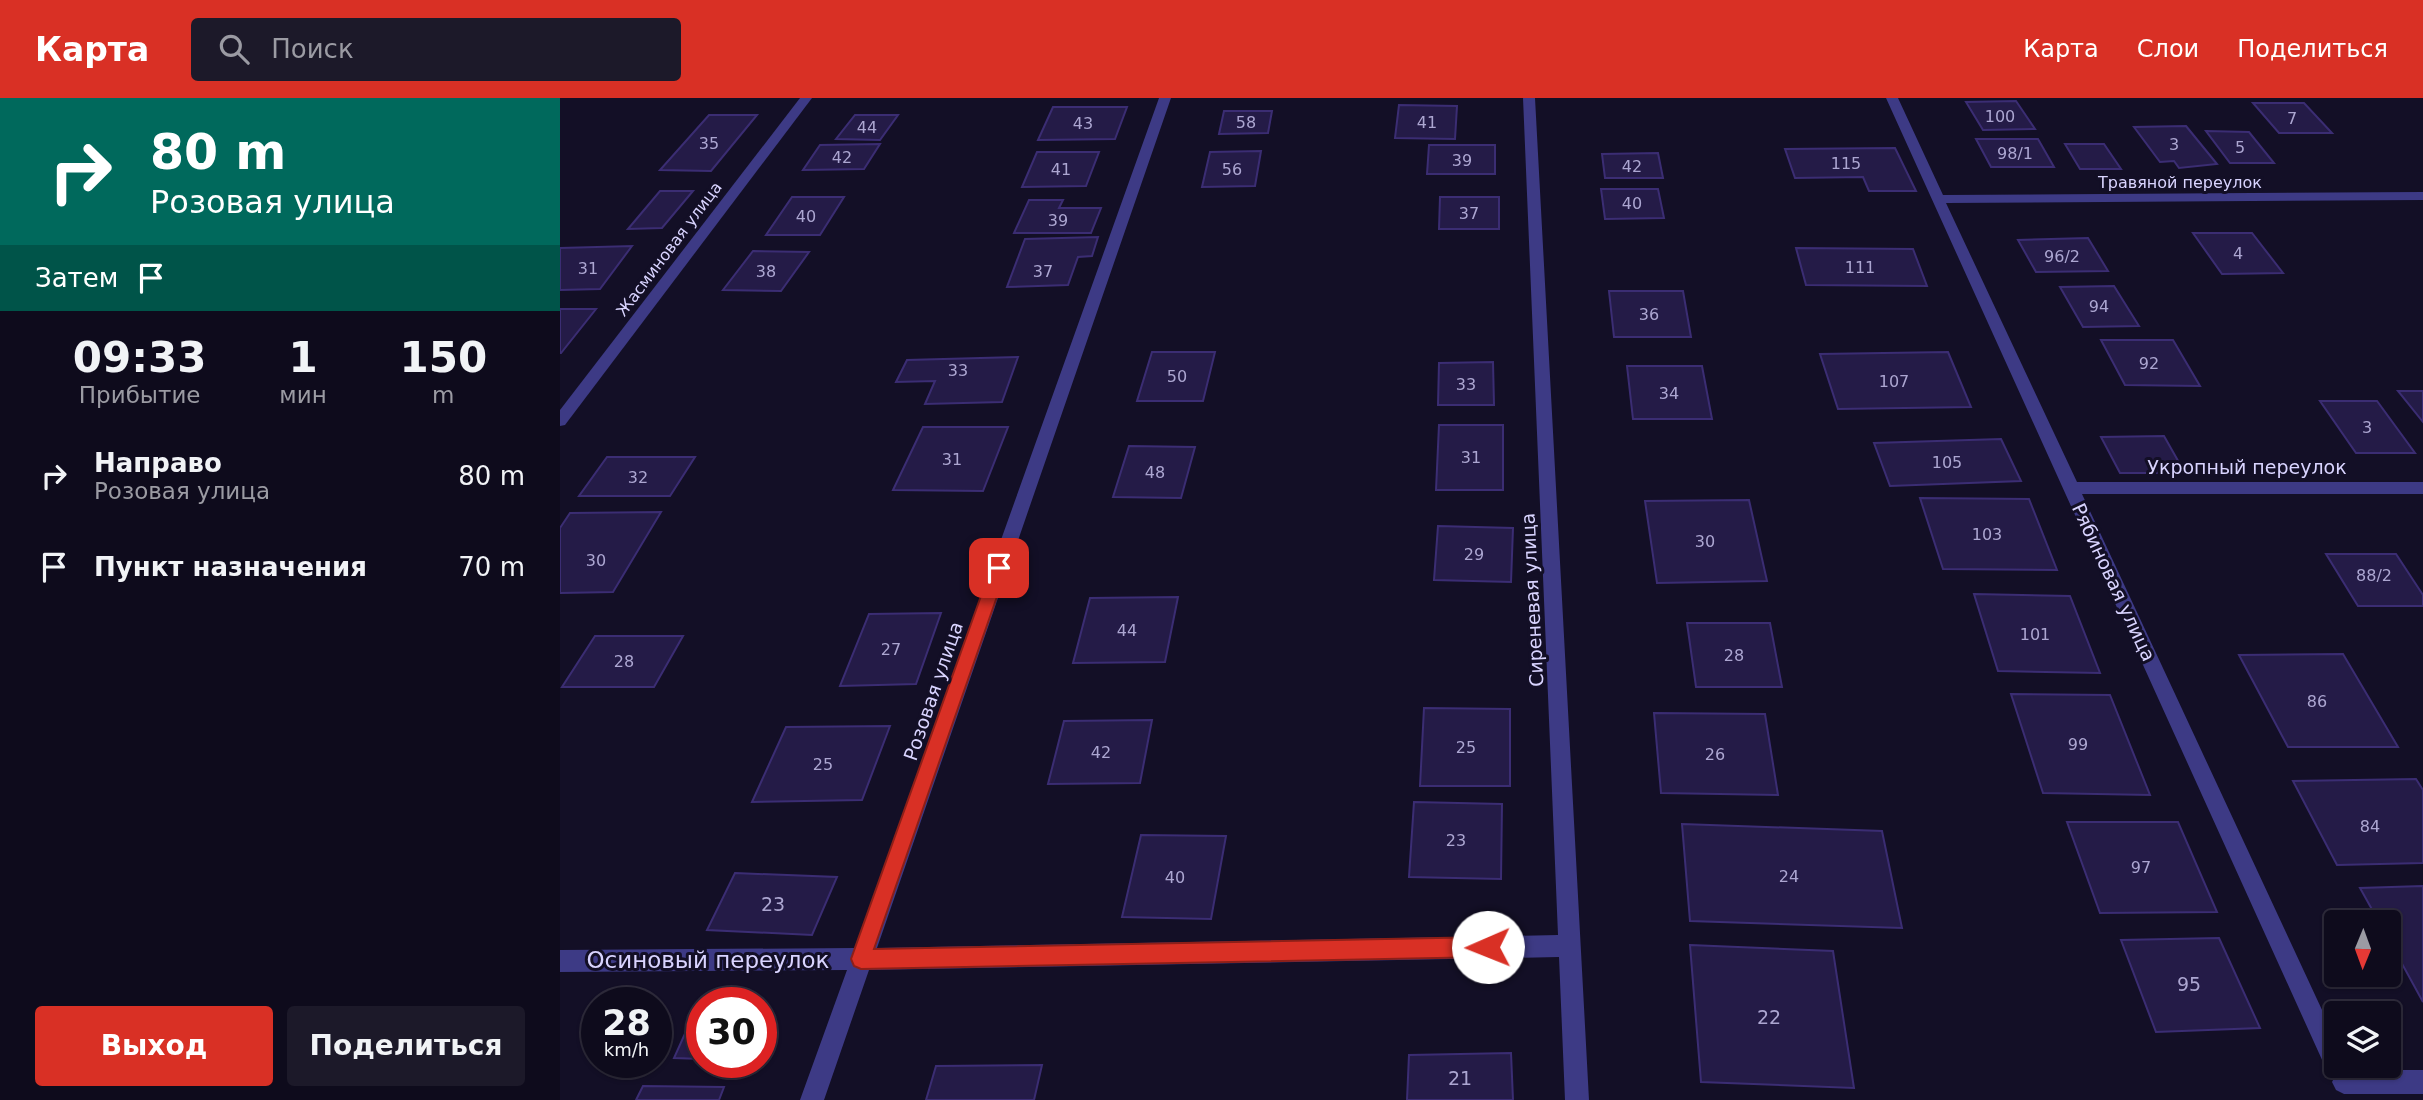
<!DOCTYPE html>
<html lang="ru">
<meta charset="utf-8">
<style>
:root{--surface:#0e0b1c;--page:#1c1929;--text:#f1f3f6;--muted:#9b9ba3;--line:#2e2b3b;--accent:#d93025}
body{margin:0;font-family:"DejaVu Sans",sans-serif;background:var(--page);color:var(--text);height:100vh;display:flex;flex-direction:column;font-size:26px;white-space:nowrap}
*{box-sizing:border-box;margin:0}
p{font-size:23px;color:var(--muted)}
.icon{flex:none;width:38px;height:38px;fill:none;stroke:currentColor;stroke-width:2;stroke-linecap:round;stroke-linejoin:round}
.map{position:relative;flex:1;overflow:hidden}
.details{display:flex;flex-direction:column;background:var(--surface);width:560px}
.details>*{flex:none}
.hud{background:#00695c;color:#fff;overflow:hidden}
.needle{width:46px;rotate:181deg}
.tools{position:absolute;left:1764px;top:812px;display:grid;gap:14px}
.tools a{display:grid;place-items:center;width:77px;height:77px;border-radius:7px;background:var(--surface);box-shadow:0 2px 5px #0004,0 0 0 2px var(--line);font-size:35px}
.speed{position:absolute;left:21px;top:889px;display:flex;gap:14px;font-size:35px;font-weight:700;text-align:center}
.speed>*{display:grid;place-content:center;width:91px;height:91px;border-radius:50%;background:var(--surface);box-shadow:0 2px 5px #0004,0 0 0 2px var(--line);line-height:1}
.speed small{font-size:18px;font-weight:400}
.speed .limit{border:10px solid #d22;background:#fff;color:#111}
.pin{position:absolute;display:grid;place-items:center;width:60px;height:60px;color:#fff;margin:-30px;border-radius:14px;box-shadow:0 4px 10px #0006}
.me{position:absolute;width:77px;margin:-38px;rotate:269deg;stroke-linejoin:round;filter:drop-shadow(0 0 5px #0008)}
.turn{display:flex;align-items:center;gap:24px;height:147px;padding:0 35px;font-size:32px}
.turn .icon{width:91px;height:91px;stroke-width:2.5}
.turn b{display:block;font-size:49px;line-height:60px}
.then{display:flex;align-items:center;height:66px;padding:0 35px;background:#0003;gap:14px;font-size:26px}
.eta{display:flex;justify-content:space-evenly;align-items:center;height:119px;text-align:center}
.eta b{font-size:42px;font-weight:700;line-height:49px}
.cta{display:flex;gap:14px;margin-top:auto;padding:14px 35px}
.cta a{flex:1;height:80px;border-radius:7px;background:var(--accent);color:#fff;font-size:28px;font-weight:700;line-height:80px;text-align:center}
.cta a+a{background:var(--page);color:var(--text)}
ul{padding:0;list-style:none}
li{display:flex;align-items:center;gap:21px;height:91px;padding:0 35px}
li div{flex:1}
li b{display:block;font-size:26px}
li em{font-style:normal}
header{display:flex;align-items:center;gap:42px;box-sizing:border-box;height:98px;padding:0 35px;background:var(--accent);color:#fff}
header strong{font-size:33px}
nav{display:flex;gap:38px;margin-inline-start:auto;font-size:24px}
.search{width:490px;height:63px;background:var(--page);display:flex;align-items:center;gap:18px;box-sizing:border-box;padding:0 24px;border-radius:7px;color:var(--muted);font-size:26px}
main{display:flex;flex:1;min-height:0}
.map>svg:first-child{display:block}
.building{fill:#241b47;stroke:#3b2d73;stroke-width:2}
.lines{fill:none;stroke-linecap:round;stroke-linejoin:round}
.minor{fill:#3d3a85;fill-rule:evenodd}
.route{fill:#d93025;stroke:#8d1f18;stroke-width:2}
.labels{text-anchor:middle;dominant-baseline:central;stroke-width:6;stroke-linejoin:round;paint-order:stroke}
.number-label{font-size:16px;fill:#aca6d1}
.far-street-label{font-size:16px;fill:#d9d4ff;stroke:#130f26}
.street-label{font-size:19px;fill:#d9d4ff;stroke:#130f26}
.near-number-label{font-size:19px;fill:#aca6d1}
.near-street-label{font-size:23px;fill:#d9d4ff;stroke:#130f26}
</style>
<header>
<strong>Карта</strong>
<div class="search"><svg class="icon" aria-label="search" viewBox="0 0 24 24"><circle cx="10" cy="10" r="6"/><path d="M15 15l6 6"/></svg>Поиск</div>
<nav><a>Карта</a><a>Слои</a><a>Поделиться</a></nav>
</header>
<main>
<section class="details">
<div class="hud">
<div class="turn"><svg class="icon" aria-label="right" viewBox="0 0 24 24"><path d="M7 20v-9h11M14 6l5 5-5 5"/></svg><div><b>80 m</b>Розовая улица</div></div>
<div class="then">Затем<svg class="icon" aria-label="arrive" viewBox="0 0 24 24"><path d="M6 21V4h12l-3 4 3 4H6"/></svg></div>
</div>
<div class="eta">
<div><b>09:33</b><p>Прибытие</p></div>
<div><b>1</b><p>мин</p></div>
<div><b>150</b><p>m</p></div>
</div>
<ul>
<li><svg class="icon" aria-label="right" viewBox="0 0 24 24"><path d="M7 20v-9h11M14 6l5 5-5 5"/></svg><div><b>Направо</b><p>Розовая улица</p></div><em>80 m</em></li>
<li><svg class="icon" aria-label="arrive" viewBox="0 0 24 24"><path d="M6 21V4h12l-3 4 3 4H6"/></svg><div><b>Пункт назначения</b></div><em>70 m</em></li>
</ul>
<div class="cta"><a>Выход</a><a>Поделиться</a></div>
</section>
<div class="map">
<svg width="1863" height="1002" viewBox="0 0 1863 1002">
<rect width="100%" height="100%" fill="#130f26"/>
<!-- building -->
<g class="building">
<path d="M 1456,3 L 1475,31 L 1423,32 L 1406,4 Z"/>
<path d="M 1693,5 L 1744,5 L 1772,35 L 1719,35 Z"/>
<path d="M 839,7 L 897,8 L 895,41 L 835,40 Z"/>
<path d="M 493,9 L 567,9 L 555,41 L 478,42 Z"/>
<path d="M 664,13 L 712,13 L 708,35 L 659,36 Z"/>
<path d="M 149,17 L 197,17 L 151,73 L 100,72 Z"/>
<path d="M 295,17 L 338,17 L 320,42 L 276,41 Z"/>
<path d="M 1626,28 L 1657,66 L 1619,70 L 1614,63 L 1600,64 L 1574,29 Z"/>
<path d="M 1646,33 L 1689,34 L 1714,65 L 1670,65 Z"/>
<path d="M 1416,41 L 1478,41 L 1494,69 L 1431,69 Z"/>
<path d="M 320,46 L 304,71 L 243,72 L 260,47 Z"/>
<path d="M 1505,46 L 1544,46 L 1561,71 L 1520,71 Z"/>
<path d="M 869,47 L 935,47 L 935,76 L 867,76 Z"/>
<path d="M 1335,50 L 1356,93 L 1309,93 L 1303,79 L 1235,80 L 1225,51 Z"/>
<path d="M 701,53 L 695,88 L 642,89 L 650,54 Z"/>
<path d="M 477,54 L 539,54 L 526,88 L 462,89 Z"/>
<path d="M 1098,55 L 1103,80 L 1045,80 L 1042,56 Z"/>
<path d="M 1041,91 L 1098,91 L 1104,120 L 1045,121 Z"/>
<path d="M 100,93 L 133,93 L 102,130 L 68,131 Z"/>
<path d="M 232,99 L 284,99 L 260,137 L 206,137 Z"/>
<path d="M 880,99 L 939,99 L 939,131 L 879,131 Z"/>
<path d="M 469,102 L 503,102 L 499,110 L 541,110 L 531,135 L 454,135 Z"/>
<path d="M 1633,135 L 1692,135 L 1723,175 L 1662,176 Z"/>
<path d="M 538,139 L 532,158 L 518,159 L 508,187 L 447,189 L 465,141 Z"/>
<path d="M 1528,140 L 1548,173 L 1476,174 L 1458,142 Z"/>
<path d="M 72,148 L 40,191 L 0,192 L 0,150 Z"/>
<path d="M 1236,150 L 1353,151 L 1367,188 L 1246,187 Z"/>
<path d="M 193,153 L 249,154 L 221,193 L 163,192 Z"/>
<path d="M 1554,188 L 1579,228 L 1523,229 L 1500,189 Z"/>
<path d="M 1049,193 L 1123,193 L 1131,239 L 1054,239 Z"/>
<path d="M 0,211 L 36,211 L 1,255 L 0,255 Z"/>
<path d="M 1541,242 L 1613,242 L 1640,288 L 1565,287 Z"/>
<path d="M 592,254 L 655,254 L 643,303 L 577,303 Z"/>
<path d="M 1388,254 L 1411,309 L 1278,311 L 1260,256 Z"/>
<path d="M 458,259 L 442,304 L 365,306 L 375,283 L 336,284 L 347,262 Z"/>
<path d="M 933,264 L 934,307 L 878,307 L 879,265 Z"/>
<path d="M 1067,268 L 1142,268 L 1152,321 L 1073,321 Z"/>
<path d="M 1838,293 L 1863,293 L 1863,324 Z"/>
<path d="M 1760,303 L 1817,303 L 1855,355 L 1796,355 Z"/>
<path d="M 879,327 L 943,327 L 943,392 L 876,392 Z"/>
<path d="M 363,329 L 448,329 L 423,393 L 333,392 Z"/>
<path d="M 1604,338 L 1625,375 L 1560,375 L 1541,339 Z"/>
<path d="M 1441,341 L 1461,383 L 1330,388 L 1314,345 Z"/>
<path d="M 569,348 L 635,349 L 621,400 L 553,399 Z"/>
<path d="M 47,359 L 135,359 L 110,398 L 19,398 Z"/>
<path d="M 1360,400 L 1469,401 L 1497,472 L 1383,471 Z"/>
<path d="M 1189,402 L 1207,483 L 1097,485 L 1085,403 Z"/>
<path d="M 101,414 L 53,494 L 0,495 L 0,430 L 10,415 Z"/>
<path d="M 878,428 L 953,430 L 951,484 L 874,482 Z"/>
<path d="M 1766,456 L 1836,456 L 1863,497 L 1863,508 L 1798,508 Z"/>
<path d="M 1414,496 L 1510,498 L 1540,575 L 1438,573 Z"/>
<path d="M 618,499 L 605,564 L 513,565 L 530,500 Z"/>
<path d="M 381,515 L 356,586 L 280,588 L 309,516 Z"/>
<path d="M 1127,525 L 1210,525 L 1222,589 L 1136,589 Z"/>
<path d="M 35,538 L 123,538 L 94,589 L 2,589 Z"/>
<path d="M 1783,556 L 1838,649 L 1728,649 L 1679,557 Z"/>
<path d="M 1451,596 L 1550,597 L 1590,697 L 1483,695 Z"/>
<path d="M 864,610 L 950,611 L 950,688 L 860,688 Z"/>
<path d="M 1094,615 L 1205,616 L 1218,697 L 1101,695 Z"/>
<path d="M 592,622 L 580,685 L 488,686 L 504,623 Z"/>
<path d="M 330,628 L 302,702 L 192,704 L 226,629 Z"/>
<path d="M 1856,681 L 1863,692 L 1863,765 L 1777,767 L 1733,683 Z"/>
<path d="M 854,704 L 942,706 L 941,781 L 849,779 Z"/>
<path d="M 1507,724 L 1618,724 L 1657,814 L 1540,815 Z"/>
<path d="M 1122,726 L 1322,733 L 1342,830 L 1130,823 Z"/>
<path d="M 581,737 L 666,738 L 651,821 L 562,819 Z"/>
<path d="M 175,775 L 277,779 L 252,837 L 147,832 Z"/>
<path d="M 1863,788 L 1863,904 L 1829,842 L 1829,824 L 1819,824 L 1800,790 Z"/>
<path d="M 1659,840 L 1700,930 L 1596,934 L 1561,842 Z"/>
<path d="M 1130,847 L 1273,853 L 1294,990 L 1141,984 Z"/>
<path d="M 141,900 L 192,900 L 190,905 L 142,905 L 142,961 L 114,960 Z"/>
<path d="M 951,955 L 953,1002 L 847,1002 L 849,957 Z"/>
<path d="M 482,967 L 474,1002 L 366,1002 L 376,968 Z"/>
<path d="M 83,988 L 164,989 L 159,1002 L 76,1002 Z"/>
</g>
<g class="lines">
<!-- minor -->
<g class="minor">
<path d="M 240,0 L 252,0 L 5,327 L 0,328 L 0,312 Z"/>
<path d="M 599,0 L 611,0 L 317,850 L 998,837 L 963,0 L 975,0 L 1029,1002 L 1005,1002 L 999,859 L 309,872 L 264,1002 L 240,1002 L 287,872 L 0,874 L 0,852 L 295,850 Z"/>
<path d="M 1326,0 L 1338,0 L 1383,97 L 1863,94 L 1863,102 L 1386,105 L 1517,384 L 1863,384 L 1863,396 L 1522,396 L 1776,942 L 1776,968 L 1787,968 L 1786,972 L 1863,972 L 1863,996 L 1784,996 L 1776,992 L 1772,984 L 1775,978 L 1768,975 Z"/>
</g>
</g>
<!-- route -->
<path class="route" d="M 439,464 L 447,470 L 314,851 L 928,839 L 935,842 L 938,849 L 935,856 L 928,859 L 301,871 L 294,868 L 291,861 L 431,470 Z"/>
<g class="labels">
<!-- number labels -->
<g class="number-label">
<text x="1440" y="18">100</text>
<text x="1732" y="20">7</text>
<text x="686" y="24">58</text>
<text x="867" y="24">41</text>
<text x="523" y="25">43</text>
<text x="307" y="29">44</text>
<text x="149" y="45">35</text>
<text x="1614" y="46">3</text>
<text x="1680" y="49">5</text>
<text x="1455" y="55">98/1</text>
<text x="282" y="59">42</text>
<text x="902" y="62">39</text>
<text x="1286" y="65">115</text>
<text x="1072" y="68">42</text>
<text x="501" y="71">41</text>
<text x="672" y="71">56</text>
<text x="1072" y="105">40</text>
<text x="909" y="115">37</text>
<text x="246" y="118">40</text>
<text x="498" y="122">39</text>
<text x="1678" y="155">4</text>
<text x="1502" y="158">96/2</text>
<text x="1300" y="169">111</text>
<text x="28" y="170">31</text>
<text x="206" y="173">38</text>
<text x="483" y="173">37</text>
<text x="1539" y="208">94</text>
<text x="1089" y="216">36</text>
<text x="1589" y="265">92</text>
<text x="398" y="272">33</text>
<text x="617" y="278">50</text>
<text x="1334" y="283">107</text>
<text x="906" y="286">33</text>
<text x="1109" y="295">34</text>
<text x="1807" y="329">3</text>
<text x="911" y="359">31</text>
<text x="392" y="361">31</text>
<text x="1387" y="364">105</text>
<text x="595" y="374">48</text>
<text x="78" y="379">32</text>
<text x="1427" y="436">103</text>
<text x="1145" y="443">30</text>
<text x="914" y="456">29</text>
<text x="36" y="462">30</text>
<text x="1814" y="477">88/2</text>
<text x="567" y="532">44</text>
<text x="1475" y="536">101</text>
<text x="331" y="551">27</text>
<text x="1174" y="557">28</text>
<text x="64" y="563">28</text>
<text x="1757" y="603">86</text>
<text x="1518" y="646">99</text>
<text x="906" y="649">25</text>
<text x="541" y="654">42</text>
<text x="1155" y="656">26</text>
<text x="263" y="666">25</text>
<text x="1810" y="728">84</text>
<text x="896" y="742">23</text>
<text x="1581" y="769">97</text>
<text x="1229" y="778">24</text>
<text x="615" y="779">40</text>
</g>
<!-- far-street labels -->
<g class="far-street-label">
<text x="1620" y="84">Травяной переулок</text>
<text transform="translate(109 151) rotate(-53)">Жасминовая улица</text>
</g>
<!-- street labels -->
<g class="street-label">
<text x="1687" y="369">Укропный переулок</text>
<text transform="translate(1554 484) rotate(65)">Рябиновая улица</text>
<text transform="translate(972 502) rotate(-93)">Сиреневая улица</text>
<text transform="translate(373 593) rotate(-71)">Розовая улица</text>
</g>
<!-- near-number labels -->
<g class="near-number-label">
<text x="213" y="806">23</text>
<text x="1629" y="886">95</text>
<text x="1209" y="919">22</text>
<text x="900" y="980">21</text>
</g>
<!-- near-street labels -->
<g class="near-street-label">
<text x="148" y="862">Осиновый переулок</text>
</g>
</g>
</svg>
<div class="tools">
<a><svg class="needle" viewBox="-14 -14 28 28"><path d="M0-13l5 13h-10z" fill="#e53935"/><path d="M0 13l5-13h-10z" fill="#9b9ba3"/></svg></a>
<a><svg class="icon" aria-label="layers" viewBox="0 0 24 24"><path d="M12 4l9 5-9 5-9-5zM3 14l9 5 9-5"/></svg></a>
</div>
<div class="speed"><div>28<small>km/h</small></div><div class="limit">30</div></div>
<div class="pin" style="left:439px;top:470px;background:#d93025"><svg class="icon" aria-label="arrive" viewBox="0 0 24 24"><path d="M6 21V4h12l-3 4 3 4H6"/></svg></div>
<svg class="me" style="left:928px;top:849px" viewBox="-20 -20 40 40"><circle r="19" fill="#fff"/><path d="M0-13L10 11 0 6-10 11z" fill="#d93025"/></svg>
</div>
</main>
